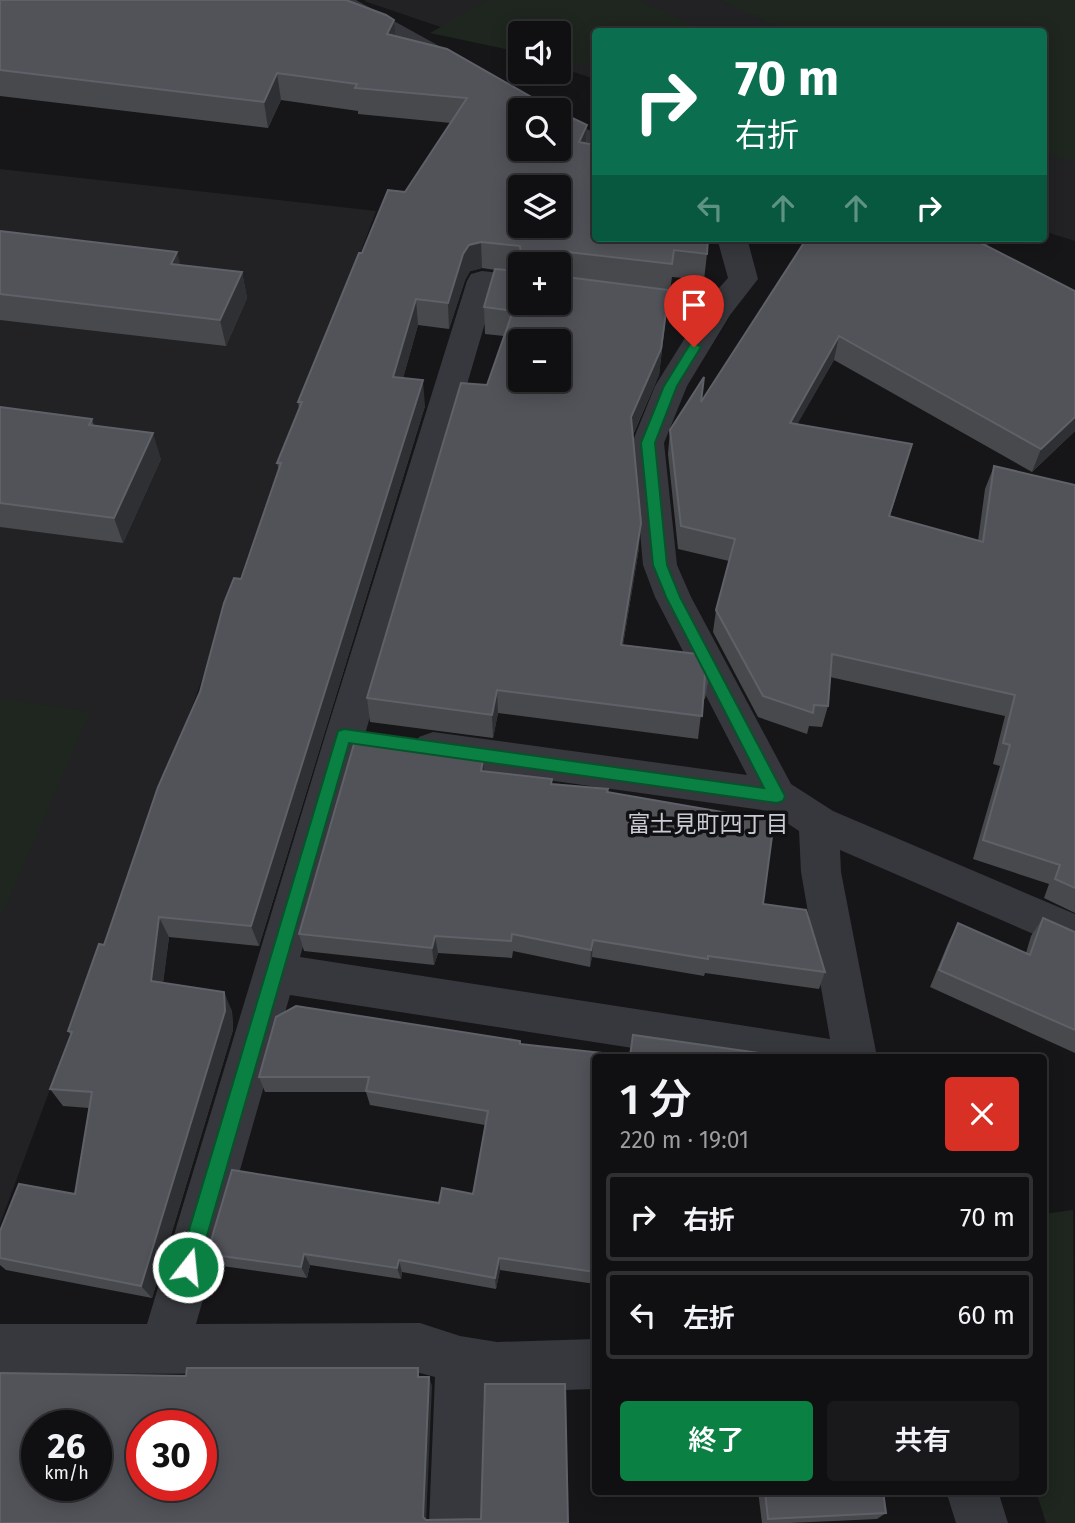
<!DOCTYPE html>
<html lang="ja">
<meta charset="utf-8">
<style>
:root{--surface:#101012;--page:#19191b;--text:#f1f3f6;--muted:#9c9d9f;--line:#303032;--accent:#0b8043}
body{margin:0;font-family:"Fira Sans","Noto Sans JP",sans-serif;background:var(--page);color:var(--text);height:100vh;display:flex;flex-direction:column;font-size:26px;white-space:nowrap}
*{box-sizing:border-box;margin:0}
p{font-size:23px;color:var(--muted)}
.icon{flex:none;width:38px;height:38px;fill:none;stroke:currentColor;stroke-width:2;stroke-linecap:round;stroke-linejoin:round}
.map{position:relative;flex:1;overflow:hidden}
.drawer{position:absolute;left:592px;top:1054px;width:455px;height:441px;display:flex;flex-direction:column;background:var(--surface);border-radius:7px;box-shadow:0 4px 18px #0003,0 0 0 2px var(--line)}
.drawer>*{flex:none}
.hud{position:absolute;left:592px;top:28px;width:455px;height:214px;border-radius:7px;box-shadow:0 4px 18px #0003,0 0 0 2px var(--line);background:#0b6e4f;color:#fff;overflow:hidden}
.controls{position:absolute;left:508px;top:21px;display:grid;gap:14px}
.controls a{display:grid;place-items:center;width:63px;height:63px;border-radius:7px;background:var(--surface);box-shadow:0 4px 18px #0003,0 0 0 2px var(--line);font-size:35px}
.speed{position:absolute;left:21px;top:1410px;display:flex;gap:14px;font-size:35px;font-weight:700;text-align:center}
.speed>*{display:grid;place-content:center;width:91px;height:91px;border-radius:50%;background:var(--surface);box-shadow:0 4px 18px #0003,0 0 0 2px var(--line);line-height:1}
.speed small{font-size:18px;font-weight:400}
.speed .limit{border:10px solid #d22;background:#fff;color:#111}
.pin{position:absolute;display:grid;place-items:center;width:60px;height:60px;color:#fff;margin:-72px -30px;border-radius:50% 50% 50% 0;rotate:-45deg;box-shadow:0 0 7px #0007}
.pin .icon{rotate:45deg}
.me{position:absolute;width:77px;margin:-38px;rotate:16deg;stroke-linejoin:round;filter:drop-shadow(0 0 5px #0008)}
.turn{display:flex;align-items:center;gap:24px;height:147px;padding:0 28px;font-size:32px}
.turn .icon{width:91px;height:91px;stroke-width:2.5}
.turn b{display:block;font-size:49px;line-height:60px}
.lanes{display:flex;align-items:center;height:66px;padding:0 28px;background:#0003;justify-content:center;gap:35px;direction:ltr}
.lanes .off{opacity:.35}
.round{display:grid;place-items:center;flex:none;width:74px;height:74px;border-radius:7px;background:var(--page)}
.summary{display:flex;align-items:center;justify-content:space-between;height:119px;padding:0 28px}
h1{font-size:42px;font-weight:600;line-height:52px}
.primary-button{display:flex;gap:14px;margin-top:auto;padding:14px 28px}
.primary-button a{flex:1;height:80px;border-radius:7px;background:var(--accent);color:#fff;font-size:28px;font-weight:600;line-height:80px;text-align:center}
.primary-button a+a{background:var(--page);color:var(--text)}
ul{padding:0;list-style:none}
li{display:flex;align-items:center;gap:21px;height:88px;margin:0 14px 10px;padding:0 14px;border:4px solid var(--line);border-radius:7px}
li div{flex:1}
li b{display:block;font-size:26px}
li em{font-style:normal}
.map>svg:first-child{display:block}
.built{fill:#222225}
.green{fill:#1e261f}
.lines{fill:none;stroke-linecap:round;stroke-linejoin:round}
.minor{fill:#37383d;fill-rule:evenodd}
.wall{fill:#47494d;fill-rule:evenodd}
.shaded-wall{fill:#2f3033}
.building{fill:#525359;stroke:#5f6168;stroke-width:2;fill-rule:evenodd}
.route{fill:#0b8043;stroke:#07532c;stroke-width:2}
.labels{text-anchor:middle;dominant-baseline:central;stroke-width:7;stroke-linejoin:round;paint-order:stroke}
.neighbourhood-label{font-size:23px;fill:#c9ccd4;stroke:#111113}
</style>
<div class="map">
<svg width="1075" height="1523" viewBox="0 0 1075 1523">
<rect width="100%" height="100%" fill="#161618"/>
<!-- built -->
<g class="built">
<path d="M 366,0 L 1075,0 L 1075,241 L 1043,231 L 1043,32 L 595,32 L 595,79 L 558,67 L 558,33 L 520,33 L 520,54 L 364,1 Z"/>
<path d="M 0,169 L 376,211 L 0,1224 Z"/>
</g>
<!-- green -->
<g class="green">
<path d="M 488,0 L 639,0 L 705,31 L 595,32 L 595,67 L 558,60 L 558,33 L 520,33 L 520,52 L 430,33 Z"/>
<path d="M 719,0 L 1075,0 L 1075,165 L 1043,150 L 1043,32 L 787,31 Z"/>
<path d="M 0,698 L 90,712 L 0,919 Z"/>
<path d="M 1073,1210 L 1075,1523 L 1046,1523 L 1036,1491 L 1043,1491 L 1043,1214 Z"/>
</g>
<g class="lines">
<!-- minor -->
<g class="minor">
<path d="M 326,0 L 356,0 L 544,104 L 548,110 L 520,110 L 520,112 L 329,5 Z"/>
<path d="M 558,115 L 595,133 L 595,152 L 558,134 Z"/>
<path d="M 717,238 L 747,238 L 758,279 L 730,315 L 687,386 L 664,443 L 677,565 L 691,597 L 791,784 L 833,811 L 1075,914 L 1075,952 L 840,850 L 841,872 L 877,1057 L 691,1057 L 290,995 L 196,1324 L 420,1323 L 460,1336 L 497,1342 L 595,1339 L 595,1389 L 497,1392 L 484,1390 L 481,1523 L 429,1523 L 435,1377 L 420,1373 L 0,1374 L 0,1324 L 147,1324 L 325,736 L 467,281 L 471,274 L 482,271 L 520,275 L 520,295 L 494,292 L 300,957 L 830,1039 L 801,872 L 799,831 L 769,811 L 433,764 L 419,759 L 414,748 L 419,737 L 433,732 L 747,775 L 655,597 L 643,565 L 632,443 L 655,386 L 698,317 L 558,300 L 558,280 L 710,298 L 728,278 Z"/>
<path d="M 946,1491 L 998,1491 L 1008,1523 L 956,1523 Z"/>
</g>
</g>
<!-- wall -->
<g class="wall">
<path d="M 0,0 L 396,36 L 542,103 L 587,125 L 587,144 L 707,254 L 704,280 L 672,277 L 670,291 L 669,290 L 659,375 L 633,435 L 639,548 L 623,645 L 709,676 L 705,699 L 703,698 L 698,739 L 498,713 L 493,738 L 370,722 L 367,698 L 487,385 L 504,336 L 485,334 L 484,307 L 495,270 L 482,268 L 470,271 L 465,280 L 449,329 L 418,325 L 403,378 L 425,406 L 259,946 L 169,937 L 163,982 L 232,1011 L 233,1030 L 152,1298 L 6,1270 L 0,1265 L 0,1231 L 75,1194 L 89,1108 L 63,1106 L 50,1089 L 71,1035 L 68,1031 L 104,945 L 200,692 L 241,579 L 279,470 L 277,463 L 299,409 L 298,402 L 362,253 L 405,192 L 451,123 L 358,114 L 358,111 L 281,100 L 268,128 L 0,96 ZM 520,264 L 558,264 L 520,303 Z"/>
<path d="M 0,231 L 181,265 L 242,272 L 247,298 L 226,346 L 0,320 Z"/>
<path d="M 994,238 L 986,246 L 1075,291 L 1075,431 L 1032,472 L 834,360 L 797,424 L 912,444 L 890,516 L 978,541 L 985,489 L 994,466 L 1075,485 L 1075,913 L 1044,898 L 1049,884 L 973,859 L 1000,766 L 993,764 L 1005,716 L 830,677 L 828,706 L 822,727 L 809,726 L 807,734 L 758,717 L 713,632 L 716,610 L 729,561 L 678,549 L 668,454 L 670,430 L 701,402 Z"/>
<path d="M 0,407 L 92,419 L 94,426 L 161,459 L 123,543 L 0,527 Z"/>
<path d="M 484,755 L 485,771 L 552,784 L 608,789 L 608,792 L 763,904 L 825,972 L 819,989 L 705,973 L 704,976 L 592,957 L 590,967 L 513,951 L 512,958 L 438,953 L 434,965 L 304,951 L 299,934 Z"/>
<path d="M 1043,918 L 1075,932 L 1075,1053 L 930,987 L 949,941 L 958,923 L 1026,953 L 1031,936 Z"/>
<path d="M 520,1044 L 630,1056 L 787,1057 L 595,1057 L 595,1284 L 500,1270 L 496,1289 L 402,1272 L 401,1279 L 310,1265 L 307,1278 L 215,1265 L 207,1254 L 439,1203 L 473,1194 L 485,1125 L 370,1105 L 366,1092 L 265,1092 L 259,1077 Z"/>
<path d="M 758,1491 L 883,1491 L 886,1513 L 877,1519 L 790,1523 L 762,1523 Z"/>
</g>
<!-- shaded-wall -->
<g class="shaded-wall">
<path d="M 394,20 L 396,46 L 387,34 Z"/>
<path d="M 277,73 L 281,100 L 268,128 L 264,102 Z"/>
<path d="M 587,125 L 586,152 L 579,142 Z"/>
<path d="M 977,238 L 994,238 L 968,264 L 975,240 Z"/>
<path d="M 481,242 L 482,268 L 470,271 L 465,280 L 449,329 L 448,303 L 463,254 L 469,245 Z"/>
<path d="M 559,251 L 558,277 L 558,264 L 556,264 L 556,254 Z"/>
<path d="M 177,252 L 184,278 L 171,264 Z"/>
<path d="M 242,272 L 247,298 L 226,346 L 220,320 Z"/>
<path d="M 669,290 L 659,375 L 629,443 L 631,417 Z"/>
<path d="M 416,299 L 418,325 L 396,403 L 393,377 Z"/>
<path d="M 839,336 L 834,360 L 785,446 L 790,423 Z"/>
<path d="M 423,380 L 425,406 L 259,946 L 251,926 Z"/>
<path d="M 1075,417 L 1075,431 L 1032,472 L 1041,449 Z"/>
<path d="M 153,433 L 161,459 L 123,543 L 114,518 Z"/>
<path d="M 641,523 L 639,548 L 619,669 L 621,645 Z"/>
<path d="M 497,690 L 498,713 L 493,738 L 492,715 Z"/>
<path d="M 484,755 L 485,774 L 481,771 Z"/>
<path d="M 159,917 L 169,937 L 161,1000 L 151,981 Z"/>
<path d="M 435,936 L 438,953 L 434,965 L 432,948 Z"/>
<path d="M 593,940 L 592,957 L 590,967 L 591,950 Z"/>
<path d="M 224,992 L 232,1011 L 233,1030 L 152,1298 L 141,1286 Z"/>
<path d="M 304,1254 L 310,1265 L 307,1278 L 301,1267 Z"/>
<path d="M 499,1258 L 500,1270 L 496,1289 L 495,1278 Z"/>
<path d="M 399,1260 L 402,1272 L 401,1279 L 397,1268 Z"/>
<path d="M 429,1377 L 432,1386 L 426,1523 L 423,1517 Z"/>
</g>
<!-- building -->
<g class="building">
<path d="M 0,0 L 346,0 L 386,15 L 394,20 L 387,34 L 447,49 L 542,103 L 556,110 L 520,110 L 520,149 L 558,149 L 558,111 L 587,125 L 579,142 L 595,145 L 595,238 L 708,238 L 707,254 L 674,250 L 672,264 L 559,251 L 556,254 L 557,264 L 522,264 L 520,246 L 481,242 L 469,245 L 463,254 L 448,303 L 416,299 L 393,377 L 423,380 L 251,926 L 159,917 L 151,981 L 224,992 L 225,1011 L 141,1286 L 0,1258 L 0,1231 L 19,1184 L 75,1194 L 92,1092 L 50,1089 L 72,1032 L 68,1031 L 99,944 L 104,945 L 158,787 L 200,692 L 224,603 L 234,578 L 241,579 L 281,463 L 277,463 L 302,402 L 298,402 L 359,253 L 362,253 L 388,190 L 405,192 L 467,98 L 355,88 L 357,84 L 277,73 L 264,102 L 0,70 ZM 520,187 L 558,187 L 558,226 L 520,226 Z"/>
<path d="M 0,231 L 177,252 L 171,264 L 242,272 L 220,320 L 0,294 Z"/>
<path d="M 807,238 L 977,238 L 975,240 L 1075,291 L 1075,417 L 1041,449 L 839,336 L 790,423 L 912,444 L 889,516 L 983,542 L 994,466 L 1075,485 L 1075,888 L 1055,879 L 1060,865 L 983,840 L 1010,745 L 1003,743 L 1015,695 L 832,654 L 828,706 L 814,705 L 813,713 L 763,696 L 716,610 L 735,539 L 681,526 L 670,430 L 704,377 L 701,402 Z"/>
<path d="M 495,269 L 520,271 L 520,303 L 558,303 L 558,276 L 669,290 L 661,349 L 631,417 L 641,523 L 621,645 L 697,654 L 709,676 L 705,674 L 702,716 L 497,690 L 492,715 L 367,698 L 461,383 L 487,385 L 513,311 L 484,307 ZM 520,341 L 558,341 L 558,380 L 520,380 Z"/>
<path d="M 0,407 L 92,419 L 89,425 L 153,433 L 114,518 L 0,503 Z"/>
<path d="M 356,737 L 484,755 L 481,771 L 552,779 L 551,784 L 608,789 L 607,792 L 774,821 L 763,904 L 806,910 L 825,972 L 708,956 L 708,959 L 593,940 L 591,950 L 512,934 L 511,941 L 435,936 L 432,948 L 299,934 Z"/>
<path d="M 1043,918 L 1075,932 L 1075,1030 L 939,970 L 958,923 L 1030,955 Z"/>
<path d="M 296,1006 L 520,1041 L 520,1044 L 630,1056 L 633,1035 L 787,1057 L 595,1057 L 595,1272 L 499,1258 L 495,1278 L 399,1260 L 397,1268 L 304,1254 L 301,1267 L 207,1254 L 232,1170 L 439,1203 L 442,1188 L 473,1194 L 488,1111 L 366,1091 L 369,1077 L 259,1077 L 276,1017 Z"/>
<path d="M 187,1368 L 418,1368 L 418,1377 L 429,1377 L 423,1517 L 426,1520 L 481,1519 L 485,1384 L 565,1384 L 568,1523 L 0,1523 L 0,1373 L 186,1376 ZM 37,1426 L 96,1426 L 96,1486 L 37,1486 ZM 142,1426 L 201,1426 L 201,1486 L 142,1486 Z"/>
<path d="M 765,1491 L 883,1491 L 886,1513 L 768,1519 Z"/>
</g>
<!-- route -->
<path class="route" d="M 694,343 L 701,347 L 677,386 L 655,443 L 667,565 L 680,597 L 785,796 L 783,801 L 777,803 L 349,743 L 198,1267 L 195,1274 L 188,1277 L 181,1274 L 178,1267 L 338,731 L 344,729 L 764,788 L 666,597 L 653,565 L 641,443 L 664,386 L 690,344 Z"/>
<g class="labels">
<!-- neighbourhood labels -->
<g class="neighbourhood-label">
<text x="708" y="824">富士見町四丁目</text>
</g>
</g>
</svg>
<div class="controls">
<a><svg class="icon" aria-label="sound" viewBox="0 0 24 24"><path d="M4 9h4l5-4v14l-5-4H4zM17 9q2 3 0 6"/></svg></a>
<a><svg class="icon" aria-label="search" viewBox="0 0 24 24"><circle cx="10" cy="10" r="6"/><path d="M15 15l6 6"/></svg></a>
<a><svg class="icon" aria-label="layers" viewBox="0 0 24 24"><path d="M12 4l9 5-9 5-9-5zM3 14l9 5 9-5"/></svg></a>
<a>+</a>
<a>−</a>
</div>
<div class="speed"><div>26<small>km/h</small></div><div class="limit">30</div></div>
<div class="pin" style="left:694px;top:347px;background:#d93025"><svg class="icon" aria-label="arrive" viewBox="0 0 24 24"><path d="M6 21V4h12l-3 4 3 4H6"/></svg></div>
<svg class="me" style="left:188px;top:1267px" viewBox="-20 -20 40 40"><circle r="17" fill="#0b8043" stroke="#fff" stroke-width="3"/><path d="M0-11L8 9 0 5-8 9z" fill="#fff"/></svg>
<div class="hud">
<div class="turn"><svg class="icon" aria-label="right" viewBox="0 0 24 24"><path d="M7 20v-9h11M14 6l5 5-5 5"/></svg><div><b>70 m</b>右折</div></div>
<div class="lanes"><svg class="icon off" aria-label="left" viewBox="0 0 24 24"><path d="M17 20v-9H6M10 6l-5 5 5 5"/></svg><svg class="icon off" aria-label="ahead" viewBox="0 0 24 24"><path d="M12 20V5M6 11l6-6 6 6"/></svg><svg class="icon off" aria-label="ahead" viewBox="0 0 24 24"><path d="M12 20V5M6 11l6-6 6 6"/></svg><svg class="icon" aria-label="right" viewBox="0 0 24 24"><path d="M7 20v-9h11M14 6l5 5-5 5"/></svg></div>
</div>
<section class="drawer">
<div class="summary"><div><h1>1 分</h1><p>220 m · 19:01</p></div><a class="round" style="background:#d93025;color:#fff"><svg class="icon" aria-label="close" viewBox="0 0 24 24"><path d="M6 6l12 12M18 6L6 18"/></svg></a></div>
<ul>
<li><svg class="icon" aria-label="right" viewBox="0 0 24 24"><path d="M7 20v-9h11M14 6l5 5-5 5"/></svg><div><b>右折</b></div><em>70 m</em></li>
<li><svg class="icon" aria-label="left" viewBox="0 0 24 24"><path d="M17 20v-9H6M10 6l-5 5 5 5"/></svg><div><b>左折</b></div><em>60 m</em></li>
</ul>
<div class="primary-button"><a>終了</a><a>共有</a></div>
</section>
</div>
